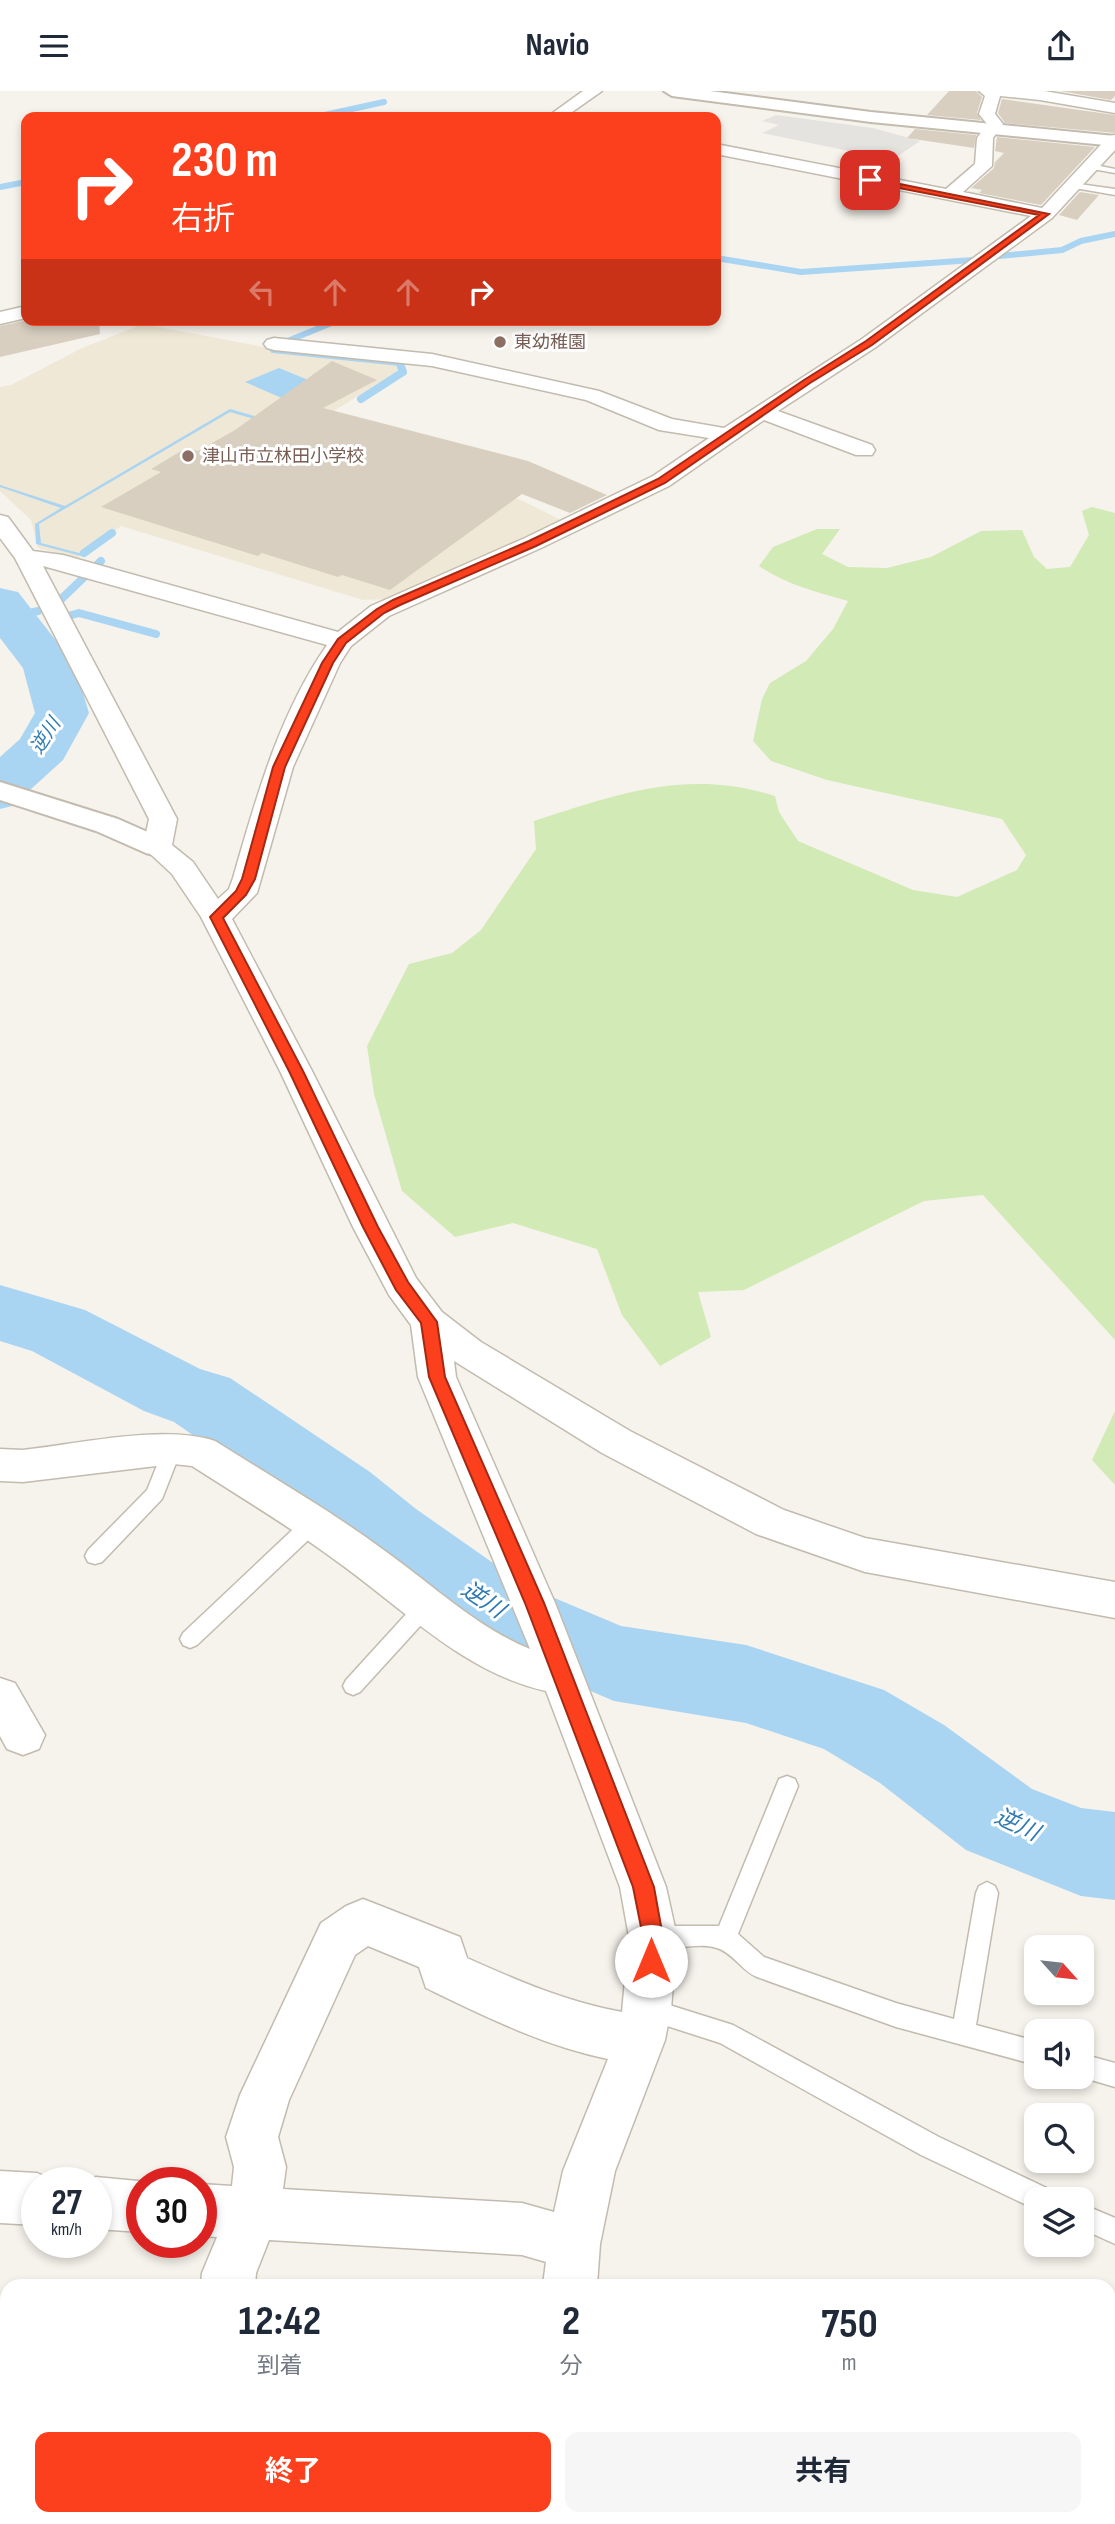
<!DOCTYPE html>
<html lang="ja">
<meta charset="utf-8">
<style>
:root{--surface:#fff;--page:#f6f6f7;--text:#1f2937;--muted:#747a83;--accent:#fc3f1d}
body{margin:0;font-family:"Sofia Sans Condensed","Noto Sans JP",sans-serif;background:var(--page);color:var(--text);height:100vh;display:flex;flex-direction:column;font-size:26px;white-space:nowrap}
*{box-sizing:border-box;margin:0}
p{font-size:23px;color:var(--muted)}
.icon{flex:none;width:38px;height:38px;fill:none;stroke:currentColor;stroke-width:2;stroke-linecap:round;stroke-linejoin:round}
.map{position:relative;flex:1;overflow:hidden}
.drawer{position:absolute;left:0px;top:2188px;width:1116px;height:247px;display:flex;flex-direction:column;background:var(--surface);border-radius:21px 21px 0 0;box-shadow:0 4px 10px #0003}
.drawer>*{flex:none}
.top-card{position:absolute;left:21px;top:21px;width:700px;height:214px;border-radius:14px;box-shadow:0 4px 10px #0003;background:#fc3f1d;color:#fff;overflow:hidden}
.needle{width:46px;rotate:117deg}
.buttons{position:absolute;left:1024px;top:1844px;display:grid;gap:14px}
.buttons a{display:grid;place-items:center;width:70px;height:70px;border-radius:14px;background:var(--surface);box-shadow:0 4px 10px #0003;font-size:35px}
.speed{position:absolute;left:21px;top:2076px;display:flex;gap:14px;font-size:35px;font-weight:700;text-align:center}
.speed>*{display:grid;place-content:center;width:91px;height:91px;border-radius:50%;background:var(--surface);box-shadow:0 4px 10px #0003;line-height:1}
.speed small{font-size:18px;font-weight:400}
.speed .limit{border:10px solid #d22;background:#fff;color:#111}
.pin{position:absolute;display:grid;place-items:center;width:60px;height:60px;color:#fff;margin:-30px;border-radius:14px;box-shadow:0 4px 10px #0006}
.me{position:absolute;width:77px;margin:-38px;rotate:0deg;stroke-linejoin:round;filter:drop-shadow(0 0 5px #0008)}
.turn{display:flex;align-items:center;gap:24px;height:147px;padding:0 35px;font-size:32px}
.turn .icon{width:91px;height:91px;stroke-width:2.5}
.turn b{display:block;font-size:49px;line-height:60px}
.lanes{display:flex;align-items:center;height:66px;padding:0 35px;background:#0003;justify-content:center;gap:35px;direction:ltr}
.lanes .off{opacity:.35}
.eta{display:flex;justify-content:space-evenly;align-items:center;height:119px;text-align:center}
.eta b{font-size:42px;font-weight:700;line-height:49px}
.action{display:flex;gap:14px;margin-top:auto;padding:14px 35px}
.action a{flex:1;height:80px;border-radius:14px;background:var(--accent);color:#fff;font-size:28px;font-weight:700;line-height:80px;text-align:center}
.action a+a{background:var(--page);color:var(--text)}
header{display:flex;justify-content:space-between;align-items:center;height:91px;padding:0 35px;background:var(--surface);font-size:32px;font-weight:700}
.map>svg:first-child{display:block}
.education{fill:#efe8d6}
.green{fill:#d2eab5}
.parking{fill:#e5e3e0}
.water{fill:#a9d4f2}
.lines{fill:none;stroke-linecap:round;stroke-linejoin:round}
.stream-far1{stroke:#a9d4f2;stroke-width:6}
.stream{stroke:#a9d4f2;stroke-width:8}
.river{fill:#a9d4f2;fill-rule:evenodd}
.building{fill:#d8cfc1}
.service-casing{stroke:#c2bbae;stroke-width:3}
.minor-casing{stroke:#c2bbae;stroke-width:3}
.tertiary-casing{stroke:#c2bbae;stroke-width:4}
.service{fill:#fff;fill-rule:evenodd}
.minor{fill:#fff;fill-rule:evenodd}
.tertiary{fill:#fff;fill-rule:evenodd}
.route{fill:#fc3f1d;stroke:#a42913;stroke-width:2}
.education-dot{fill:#8d6e63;stroke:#fff;stroke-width:2.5}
.labels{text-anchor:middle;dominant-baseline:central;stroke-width:6;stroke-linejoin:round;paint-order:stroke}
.far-education-label{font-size:18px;fill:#785e54;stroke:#fff;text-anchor:start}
.far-water-label{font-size:19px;font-style:italic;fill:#2e7ab2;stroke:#fff}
.water-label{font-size:23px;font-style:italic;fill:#2e7ab2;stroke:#fff}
</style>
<header><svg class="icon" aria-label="menu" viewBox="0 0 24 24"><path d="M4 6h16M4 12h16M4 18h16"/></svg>Navio<svg class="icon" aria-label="share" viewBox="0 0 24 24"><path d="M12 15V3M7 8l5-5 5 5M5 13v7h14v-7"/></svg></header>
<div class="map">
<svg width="1115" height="2433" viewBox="0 0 1115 2433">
<rect width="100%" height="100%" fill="#f6f3ec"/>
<!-- education -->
<path class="education" d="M 143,233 L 269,257 L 398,268 L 402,278 L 298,342 L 436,381 L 521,409 L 567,432 L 532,449 L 507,455 L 388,508 L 363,509 L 121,435 L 78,467 L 38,457 L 31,429 L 0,400 L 0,296 L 11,294 L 82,257 Z"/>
<!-- green -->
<g class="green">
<path d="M 1092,416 L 1115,422 L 1115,1249 L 983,1104 L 924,1110 L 744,1199 L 698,1201 L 711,1246 L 660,1275 L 622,1224 L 597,1158 L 513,1132 L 455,1146 L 402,1100 L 374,1003 L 367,955 L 409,873 L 452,862 L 481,839 L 536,758 L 534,730 C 617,703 688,677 775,705 L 779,721 L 798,750 L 913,799 L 957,806 L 1017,779 L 1026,764 L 1002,728 L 827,689 L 771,670 L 753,650 L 762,608 L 770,592 L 806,570 L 833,538 L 848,510 C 819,502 784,493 759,475 L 773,456 L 817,438 L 840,438 L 822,463 L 848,476 L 887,477 L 931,466 L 981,440 L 1022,439 L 1034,466 L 1047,478 L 1070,476 L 1089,444 L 1082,420 Z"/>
<path d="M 1115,1320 L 1115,1394 L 1092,1369 Z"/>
</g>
<!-- parking -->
<path class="parking" d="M 776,24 L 873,37 L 920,50 L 892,69 L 762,42 L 779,34 L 762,30 Z"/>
<!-- water -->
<g class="water">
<path d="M 279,277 L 340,302 L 305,317 L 245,291 Z"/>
<path d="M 230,318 L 314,342 L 311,344 L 230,321 L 39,433 L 41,452 L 83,463 L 81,465 L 36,453 L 35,433 L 61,417 L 0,396 L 0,394 L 65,415 Z"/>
</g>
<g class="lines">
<!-- stream-far1 -->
<g class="stream-far1">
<path d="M 315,26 L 384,11"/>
<path d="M 0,96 L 26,91"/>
<path d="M 1000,165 L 1062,159 L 1081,150 L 1115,143"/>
<path d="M 716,167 L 801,181 L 973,169"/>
<path d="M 285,251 L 339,229"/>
<path d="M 273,259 L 400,272"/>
</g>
<!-- stream -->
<g class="stream">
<path d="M 361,308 L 403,281 L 399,270"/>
<path d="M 84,462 L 112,442"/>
<path d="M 55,514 L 101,470"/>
<path d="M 68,525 L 79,522 L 156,543"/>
<path d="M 0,529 L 38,520"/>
</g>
<!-- river -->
<g class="river">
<path d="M 0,497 L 18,501 L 68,565 L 75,576 L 89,622 L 63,669 L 30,699 L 20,713 L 0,718 L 0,666 L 20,648 L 35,622 L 23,577 L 0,547 Z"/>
<path d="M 0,1194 L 85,1219 L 200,1278 L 230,1287 L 370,1381 L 416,1418 L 526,1495 L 621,1535 L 746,1554 L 884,1599 L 944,1634 L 1032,1698 L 1081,1717 L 1115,1721 L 1115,1809 L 1081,1805 L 966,1759 L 880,1692 L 824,1658 L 746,1632 L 614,1610 L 466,1547 L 358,1466 L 312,1427 L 174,1331 L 144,1320 L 32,1260 L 0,1250 Z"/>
</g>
</g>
<!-- building -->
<g class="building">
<path d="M 949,0 L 976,0 L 982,6 L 977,22 L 981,29 L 927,24 Z"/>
<path d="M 1060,0 L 1115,0 L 1115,5 L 1111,9 Z"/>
<path d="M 1002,8 L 1115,24 L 1115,42 L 1005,32 L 998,22 Z"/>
<path d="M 915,38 L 976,44 L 974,57 L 907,47 Z"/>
<path d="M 997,46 L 1095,56 L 1041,114 L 979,102 L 982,99 L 971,97 L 994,77 L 995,71 L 1004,62 L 995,60 Z"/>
<path d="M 1080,101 L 1099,104 L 1077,129 L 1059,124 Z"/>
<path d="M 27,229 L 99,229 L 100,243 L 0,266 L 0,235 Z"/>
<path d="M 332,270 L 377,289 L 323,317 L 528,370 L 607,404 L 570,422 L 522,403 L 390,499 L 342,484 L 338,486 L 262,462 L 258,465 L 101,416 L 161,381 L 151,378 L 186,357 L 198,360 L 235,339 Z"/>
</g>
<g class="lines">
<defs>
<g id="service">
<path d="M 1090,73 L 1115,78 L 1115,82 L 1087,77 Z"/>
<path d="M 1072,92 L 1115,98 L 1115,104 L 1069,96 Z"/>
<path d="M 173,1350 L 180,1352 L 182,1357 L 162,1408 L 102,1471 L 95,1473 L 88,1471 L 85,1465 L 88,1459 L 147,1399 L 166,1352 Z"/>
<path d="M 312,1425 L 319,1427 L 322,1433 L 319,1439 L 197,1554 L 190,1557 L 183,1554 L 180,1548 L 183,1542 L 305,1427 Z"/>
<path d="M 425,1508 L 432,1510 L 435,1516 L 432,1522 L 360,1601 L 353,1604 L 346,1601 L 343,1595 L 346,1589 L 418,1510 Z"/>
<path d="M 787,1685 L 795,1688 L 798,1695 L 738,1843 L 764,1866 L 896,1912 L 954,1928 L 976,1802 L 979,1795 L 987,1791 L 995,1795 L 998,1802 L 976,1934 L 1036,1950 L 1036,1974 L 896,1936 L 757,1886 C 742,1880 732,1861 717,1857 C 694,1850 667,1863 645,1854 L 642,1846 L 645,1838 L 653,1835 L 719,1835 L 779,1688 Z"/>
<path d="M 647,1907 L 733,1934 L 939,2046 L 1053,2100 L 1056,2109 L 1036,2109 L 1035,2118 L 921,2064 L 720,1952 L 639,1926 L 635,1918 L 639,1910 Z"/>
<path d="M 1082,1963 L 1115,1972 L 1115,1996 L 1081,1986 Z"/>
<path d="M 1082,2113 L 1115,2127 L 1115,2153 L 1082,2138 Z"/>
</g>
<g id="minor">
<path d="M 583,0 L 602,0 L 565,26 L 547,26 Z"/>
<path d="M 979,0 L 1044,0 L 1115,12 L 1115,22 L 1040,9 L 1000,5 L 995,23 L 1003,33 L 993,47 L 992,75 L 963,101 L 1042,117 L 1109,45 L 1115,44 L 1115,59 L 1052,127 L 876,256 L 778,320 L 872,354 L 875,359 L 872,364 L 856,364 L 764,329 L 669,395 L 541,457 L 389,525 L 351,555 L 340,572 L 293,676 L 257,802 L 232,828 L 312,980 L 416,1187 L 442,1221 L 481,1251 L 630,1340 L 784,1419 L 865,1447 L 1115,1491 L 1115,1527 L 865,1481 L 756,1443 L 602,1362 L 454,1270 L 456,1286 L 555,1512 L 666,1796 L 677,1846 L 671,1918 L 665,1949 L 615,2080 L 600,2153 L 597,2194 L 543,2194 L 546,2171 L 522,2164 L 269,2149 L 256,2182 L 255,2194 L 201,2194 L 202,2182 L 217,2146 L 201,2145 L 201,2093 L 232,2095 L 234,2076 L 226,2046 L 240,2004 L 321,1832 L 346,1815 L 363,1808 L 460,1846 L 467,1867 C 518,1890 567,1911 622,1921 L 629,1846 L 620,1796 L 546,1600 C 462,1581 403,1517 335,1469 C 289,1435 240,1406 192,1375 L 173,1373 L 23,1391 L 0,1390 L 0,1358 L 23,1359 C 78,1353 164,1333 215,1350 C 272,1386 331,1420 385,1460 C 433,1494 476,1536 530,1558 L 418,1286 L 411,1234 L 389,1204 L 353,1136 L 280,980 L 201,826 L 172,783 L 143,756 L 149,728 L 15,467 L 0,447 L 0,424 L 8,426 L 33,460 L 63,464 L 338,541 L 371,515 L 525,447 L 653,385 L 709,347 L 659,339 L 586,309 L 432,275 L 274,259 L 267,257 L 264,253 L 267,249 L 274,247 L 432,263 L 599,300 L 672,328 L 724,337 L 862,248 L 1031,125 L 716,63 L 716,53 L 946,98 L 975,73 L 977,47 L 987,33 L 979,23 L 985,5 ZM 43,475 L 327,554 C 279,623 256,707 233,787 L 229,798 L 218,808 L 193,771 L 172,754 L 177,728 ZM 368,1855 L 419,1876 L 426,1897 C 484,1925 544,1955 608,1968 L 563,2080 L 554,2121 L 522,2112 L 283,2098 L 286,2076 L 278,2046 L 289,2009 L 355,1864 Z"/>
<path d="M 26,215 L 26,227 L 0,233 L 0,221 Z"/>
<path d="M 0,1587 L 15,1592 L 45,1644 L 39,1658 L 23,1664 L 7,1658 L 0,1645 Z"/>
<path d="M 0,2080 L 37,2082 L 55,2090 L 37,2091 L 37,2134 L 0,2132 Z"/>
<path d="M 96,2086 L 148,2091 L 142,2091 L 142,2141 L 96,2138 L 96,2091 L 83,2091 Z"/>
<rect x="524" y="2427" width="58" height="6"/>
</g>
<g id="tertiary">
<path d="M 664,0 L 710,0 L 871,21 L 1115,45 L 1115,55 L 871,31 L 672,5 Z"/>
<path d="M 0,691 L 118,728 L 168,750 L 172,756 L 168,762 L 157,765 L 146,762 L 96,740 L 0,709 Z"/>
</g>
</defs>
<!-- service casing -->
<use href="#service" class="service-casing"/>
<!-- minor casing -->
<use href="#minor" class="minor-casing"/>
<!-- tertiary casing -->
<use href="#tertiary" class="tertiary-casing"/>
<!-- service -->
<use href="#service" class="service"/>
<!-- minor -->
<use href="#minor" class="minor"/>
<!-- tertiary -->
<use href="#tertiary" class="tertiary"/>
</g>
<!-- route -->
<path class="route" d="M 870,87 L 1049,123 L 872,254 L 810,292 L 665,392 L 536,455 L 400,514 L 384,522 L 346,552 L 333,572 L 285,676 L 255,788 L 246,804 L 223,827 L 303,980 L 378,1136 L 408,1191 L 437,1231 L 445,1286 L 544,1512 L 654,1796 L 663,1846 L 658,1878 L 651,1881 L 644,1878 L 641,1870 L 643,1846 L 633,1796 L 525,1512 L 429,1286 L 421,1232 L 396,1199 L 363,1136 L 289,980 L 210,826 L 236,800 L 242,788 L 273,676 L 322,572 L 338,548 L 377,518 L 393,509 L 529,450 L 658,388 L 804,289 L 866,250 L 1039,124 L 868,91 Z"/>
<!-- markers -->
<g class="education-dot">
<circle cx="500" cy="251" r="7"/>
<circle cx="188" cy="365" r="7"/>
</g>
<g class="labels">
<!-- far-education labels -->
<g class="far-education-label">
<text x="514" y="251">東幼稚園</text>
<text x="202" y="365">津山市立林田小学校</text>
</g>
<!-- far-water labels -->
<g class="far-water-label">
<text transform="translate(46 645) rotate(-57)">逆川</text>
</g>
<!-- water labels -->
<g class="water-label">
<text transform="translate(483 1509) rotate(34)">逆川</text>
<text transform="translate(1017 1734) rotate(25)">逆川</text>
</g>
</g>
</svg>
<div class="buttons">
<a><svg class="needle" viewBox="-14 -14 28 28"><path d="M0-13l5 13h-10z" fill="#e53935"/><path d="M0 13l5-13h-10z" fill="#747a83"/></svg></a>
<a><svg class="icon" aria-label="sound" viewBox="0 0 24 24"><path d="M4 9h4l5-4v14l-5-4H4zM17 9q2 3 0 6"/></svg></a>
<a><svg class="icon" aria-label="search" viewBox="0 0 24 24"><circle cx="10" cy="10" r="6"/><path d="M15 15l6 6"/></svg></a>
<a><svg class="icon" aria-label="layers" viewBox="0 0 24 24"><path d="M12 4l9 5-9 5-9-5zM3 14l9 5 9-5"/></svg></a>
</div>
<div class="speed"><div>27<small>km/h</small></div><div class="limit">30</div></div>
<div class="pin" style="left:870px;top:89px;background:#d93025"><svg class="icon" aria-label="arrive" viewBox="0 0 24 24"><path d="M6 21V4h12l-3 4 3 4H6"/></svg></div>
<svg class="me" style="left:651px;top:1870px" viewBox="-20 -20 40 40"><circle r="19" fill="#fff"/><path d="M0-13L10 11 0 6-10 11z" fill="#fc3f1d"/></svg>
<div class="top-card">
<div class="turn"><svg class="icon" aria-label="right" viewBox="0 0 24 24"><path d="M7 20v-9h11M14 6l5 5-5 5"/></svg><div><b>230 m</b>右折</div></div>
<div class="lanes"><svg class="icon off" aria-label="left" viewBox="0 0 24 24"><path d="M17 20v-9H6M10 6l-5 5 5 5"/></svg><svg class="icon off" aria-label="ahead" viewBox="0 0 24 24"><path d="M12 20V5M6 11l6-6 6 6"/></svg><svg class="icon off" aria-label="ahead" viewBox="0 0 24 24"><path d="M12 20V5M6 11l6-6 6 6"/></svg><svg class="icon" aria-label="right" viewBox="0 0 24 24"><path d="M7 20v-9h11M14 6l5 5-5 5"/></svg></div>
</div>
<section class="drawer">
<div class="eta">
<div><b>12:42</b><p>到着</p></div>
<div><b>2</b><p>分</p></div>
<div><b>750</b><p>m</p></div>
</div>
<div class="action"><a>終了</a><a>共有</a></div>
</section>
</div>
